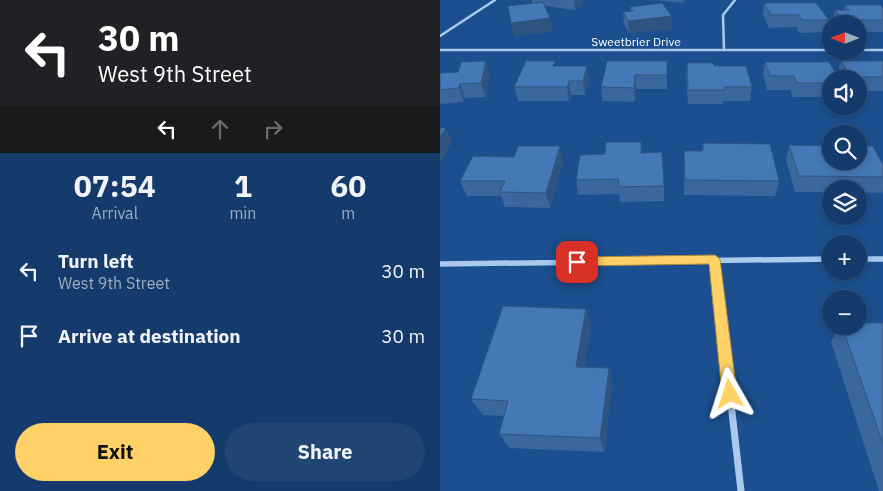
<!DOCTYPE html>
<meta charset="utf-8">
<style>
:root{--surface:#143b6b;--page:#214673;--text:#f1f3f6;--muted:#9dadc1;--line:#33557e;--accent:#ffd166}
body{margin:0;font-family:"IBM Plex Sans",sans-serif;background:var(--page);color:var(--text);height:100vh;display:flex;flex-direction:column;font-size:19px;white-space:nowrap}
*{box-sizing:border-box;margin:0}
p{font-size:16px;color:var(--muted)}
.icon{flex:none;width:28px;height:28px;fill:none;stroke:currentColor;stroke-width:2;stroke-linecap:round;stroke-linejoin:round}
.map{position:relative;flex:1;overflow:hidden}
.side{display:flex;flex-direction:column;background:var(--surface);width:440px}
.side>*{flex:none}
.guide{background:#202124;color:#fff;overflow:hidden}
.needle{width:32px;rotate:270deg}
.tools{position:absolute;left:382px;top:15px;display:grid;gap:10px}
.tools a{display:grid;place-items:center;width:45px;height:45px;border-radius:50%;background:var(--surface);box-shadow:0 2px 8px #0003,0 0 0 1px var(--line);font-size:25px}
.pin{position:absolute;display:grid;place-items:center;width:42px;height:42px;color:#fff;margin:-21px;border-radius:10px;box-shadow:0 2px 8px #0006}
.me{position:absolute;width:55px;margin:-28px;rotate:354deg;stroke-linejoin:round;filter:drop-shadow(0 0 4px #0008)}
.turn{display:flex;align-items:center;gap:18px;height:105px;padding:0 15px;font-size:22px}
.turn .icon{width:65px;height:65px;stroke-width:2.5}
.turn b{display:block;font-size:35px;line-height:42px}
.lanes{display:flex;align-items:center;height:48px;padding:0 15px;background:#0003;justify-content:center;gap:25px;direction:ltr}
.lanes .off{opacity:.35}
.eta{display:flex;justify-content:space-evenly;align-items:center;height:85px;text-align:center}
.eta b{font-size:30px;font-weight:700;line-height:35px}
.action{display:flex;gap:10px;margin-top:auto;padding:10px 15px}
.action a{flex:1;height:58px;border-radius:30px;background:var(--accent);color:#111;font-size:20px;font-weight:700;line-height:58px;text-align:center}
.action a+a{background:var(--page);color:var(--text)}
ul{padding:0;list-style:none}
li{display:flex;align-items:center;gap:15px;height:65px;padding:0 15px}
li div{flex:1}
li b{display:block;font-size:19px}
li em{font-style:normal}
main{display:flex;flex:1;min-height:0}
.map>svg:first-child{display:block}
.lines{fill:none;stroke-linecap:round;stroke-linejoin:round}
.minor-far2{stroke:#a9c9ee;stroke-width:2.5}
.minor-far1{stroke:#a9c9ee;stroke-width:5.5}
.minor{stroke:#a9c9ee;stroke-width:7}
.wall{fill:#3a679d}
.shaded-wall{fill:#305480}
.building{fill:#4478b7;stroke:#305480}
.route{fill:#ffd166;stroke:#a68842}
.labels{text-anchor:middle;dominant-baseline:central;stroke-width:4.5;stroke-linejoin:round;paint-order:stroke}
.far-street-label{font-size:12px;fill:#fff;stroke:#1b4f8f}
</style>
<main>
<section class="side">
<div class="guide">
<div class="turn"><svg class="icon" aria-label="left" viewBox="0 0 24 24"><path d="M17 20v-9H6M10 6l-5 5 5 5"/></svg><div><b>30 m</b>West 9th Street</div></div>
<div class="lanes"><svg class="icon" aria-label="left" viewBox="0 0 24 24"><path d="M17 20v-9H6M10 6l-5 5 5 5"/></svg><svg class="icon off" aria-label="ahead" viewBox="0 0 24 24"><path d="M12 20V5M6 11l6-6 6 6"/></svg><svg class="icon off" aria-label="right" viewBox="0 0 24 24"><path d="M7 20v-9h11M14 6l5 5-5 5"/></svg></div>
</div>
<div class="eta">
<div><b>07:54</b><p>Arrival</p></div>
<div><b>1</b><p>min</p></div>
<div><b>60</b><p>m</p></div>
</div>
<ul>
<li><svg class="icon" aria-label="left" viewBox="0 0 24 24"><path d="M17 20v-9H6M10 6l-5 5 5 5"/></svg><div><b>Turn left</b><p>West 9th Street</p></div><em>30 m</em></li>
<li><svg class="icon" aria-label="arrive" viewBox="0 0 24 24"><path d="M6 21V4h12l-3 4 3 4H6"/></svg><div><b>Arrive at destination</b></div><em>30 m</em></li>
</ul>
<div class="action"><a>Exit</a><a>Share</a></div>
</section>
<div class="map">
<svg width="443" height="491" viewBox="0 0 443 491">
<rect width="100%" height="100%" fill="#1b4f8f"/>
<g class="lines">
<!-- minor-far2 -->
<g class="minor-far2">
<path d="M 0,36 L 55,0"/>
<path d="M 284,49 L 283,15 L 295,0"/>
<path d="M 0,50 L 391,50"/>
<path d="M 419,50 L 443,50"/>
</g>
<!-- minor-far1 -->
<g class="minor-far1">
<path d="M 275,259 L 284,343"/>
<path d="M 419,259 L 443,259"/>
<path d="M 0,264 L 391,259"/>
</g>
<!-- minor -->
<path class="minor" d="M 284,342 L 301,491"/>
</g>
<!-- wall -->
<g class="wall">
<path d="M 92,0 L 142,0 L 143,4 L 135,10 L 105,6 L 112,31 L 74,36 L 92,3 Z"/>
<path d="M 216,0 L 245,0 L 242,3 Z"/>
<path d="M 324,3 L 389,20 L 385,32 L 359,33 L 356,27 L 329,28 L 323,15 Z"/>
<path d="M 405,5 L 443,8 L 443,32 L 419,32 L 419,24 L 394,24 L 392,22 L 395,10 L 404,10 Z"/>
<path d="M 190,7 L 232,29 L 189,33 L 184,24 L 183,12 L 190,12 Z"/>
<path d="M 227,61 L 227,89 L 196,89 L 195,102 L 162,101 L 161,87 Z"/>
<path d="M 401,61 L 443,61 L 443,91 L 419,91 L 419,79 L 399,79 L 397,74 Z"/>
<path d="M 325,62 L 391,79 L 391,97 L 353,97 L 350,90 L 327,90 L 323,75 Z"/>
<path d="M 247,63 L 274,66 L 312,87 L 310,101 L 283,101 L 283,104 L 248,104 L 246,76 Z"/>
<path d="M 116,66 L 149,79 L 145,95 L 131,95 L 129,101 L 78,101 L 74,87 Z"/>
<path d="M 0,73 L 50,74 L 45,97 L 25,98 L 24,102 L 0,104 Z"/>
<path d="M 263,143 L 339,181 L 335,196 L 244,195 L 244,151 L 262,151 Z"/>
<path d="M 349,145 L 443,165 L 443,191 L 442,193 L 419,192 L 419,189 L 391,189 L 391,192 L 355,192 L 346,160 Z"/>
<path d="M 201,153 L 224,186 L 224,201 L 180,202 L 179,194 L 138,195 L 136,180 L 165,154 Z"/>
<path d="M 123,161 L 110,208 L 65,207 L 61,196 L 27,196 L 20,181 Z"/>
<path d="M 146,309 L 151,327 L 144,367 L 169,368 L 172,385 L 164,452 L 70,448 L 59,434 L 64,416 L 43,415 L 31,399 Z"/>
<path d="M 443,323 L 443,491 L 439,491 L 391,342 L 399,326 L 419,326 Z"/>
</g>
<!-- shaded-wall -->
<g class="shaded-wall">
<path d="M 134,0 L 142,0 L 143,4 L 135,10 Z"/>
<path d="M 232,16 L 232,29 L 189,33 L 188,21 Z"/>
<path d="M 110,18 L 112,31 L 74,36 L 71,23 Z"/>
<path d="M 46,61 L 50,74 L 45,97 L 41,83 Z"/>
<path d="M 147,66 L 149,79 L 145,95 L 143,81 Z"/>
<path d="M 195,75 L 196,89 L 195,102 L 194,88 Z"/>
<path d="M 129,81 L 131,95 L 129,101 L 127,87 Z"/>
<path d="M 20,84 L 25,98 L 24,102 L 19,88 Z"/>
<path d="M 6,128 L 12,142 L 0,164 L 0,137 Z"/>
<path d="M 120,146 L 123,161 L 110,208 L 106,193 Z"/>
<path d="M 146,309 L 151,327 L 141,384 L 136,367 Z"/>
<path d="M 169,368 L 172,385 L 164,452 L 160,438 Z"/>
</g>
<!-- building -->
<g class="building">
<path d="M 103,2 L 110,18 L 71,23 L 68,6 Z"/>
<path d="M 222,3 L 232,16 L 188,21 L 183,12 L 193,11 L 190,7 Z"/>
<path d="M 324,3 L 376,3 L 389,20 L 362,20 L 359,15 L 331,15 Z"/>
<path d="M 405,5 L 440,5 L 443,8 L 443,20 L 404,20 L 395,10 L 409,10 Z"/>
<path d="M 46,61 L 41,83 L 20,84 L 19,88 L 0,90 L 0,73 L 18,72 L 21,62 Z"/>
<path d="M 86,61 L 115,61 L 113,66 L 147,66 L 143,81 L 129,81 L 127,87 L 74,87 Z"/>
<path d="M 167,61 L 227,61 L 227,75 L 195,75 L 194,88 L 161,87 Z"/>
<path d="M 401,61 L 443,61 L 443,77 L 411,77 Z"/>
<path d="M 325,62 L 389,62 L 399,79 L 391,79 L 391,83 L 356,83 L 354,76 L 330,76 Z"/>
<path d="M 247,63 L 273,63 L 274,66 L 306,66 L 312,87 L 284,87 L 285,90 L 248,90 Z"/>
<path d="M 0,128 L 6,128 L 0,137 Z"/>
<path d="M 166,142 L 201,142 L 201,153 L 222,152 L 224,186 L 178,187 L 179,179 L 136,180 L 140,155 L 165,154 Z"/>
<path d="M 263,143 L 330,144 L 339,181 L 245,180 L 244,151 L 263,151 Z"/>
<path d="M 349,145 L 391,146 L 391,161 L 419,161 L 419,146 L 433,146 L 443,165 L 443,177 L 359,176 Z"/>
<path d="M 78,146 L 120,146 L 106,193 L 60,192 L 65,181 L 20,181 L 33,156 L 74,157 Z"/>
<path d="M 63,306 L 146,309 L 136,367 L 169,368 L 160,438 L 59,434 L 68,401 L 31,399 Z"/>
<path d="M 419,323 L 443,323 L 443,444 L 402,326 L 419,326 Z"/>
</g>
<!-- route -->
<path class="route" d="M 275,255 L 280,259 L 297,394 L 295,399 L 290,402 L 285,399 L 282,394 L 269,264 L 137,266 L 131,262 L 137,257 Z"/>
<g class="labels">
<!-- far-street labels -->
<g class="far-street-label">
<text x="196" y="41">Sweetbrier Drive</text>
</g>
</g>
</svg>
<div class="tools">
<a><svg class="needle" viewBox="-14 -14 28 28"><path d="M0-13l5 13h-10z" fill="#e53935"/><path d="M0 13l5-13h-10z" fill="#9dadc1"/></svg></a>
<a><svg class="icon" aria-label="sound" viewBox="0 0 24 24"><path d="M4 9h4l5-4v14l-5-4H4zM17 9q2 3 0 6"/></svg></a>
<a><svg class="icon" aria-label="search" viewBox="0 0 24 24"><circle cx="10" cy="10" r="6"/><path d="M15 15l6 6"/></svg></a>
<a><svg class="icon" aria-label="layers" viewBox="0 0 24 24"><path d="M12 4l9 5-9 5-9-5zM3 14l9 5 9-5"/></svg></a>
<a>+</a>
<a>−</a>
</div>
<div class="pin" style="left:137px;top:262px;background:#d93025"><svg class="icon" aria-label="arrive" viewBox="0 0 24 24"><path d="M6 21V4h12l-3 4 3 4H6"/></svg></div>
<svg class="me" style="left:290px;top:394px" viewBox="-20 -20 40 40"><path d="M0-17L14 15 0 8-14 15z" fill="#ffd166" stroke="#fff" stroke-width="4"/></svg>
</div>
</main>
